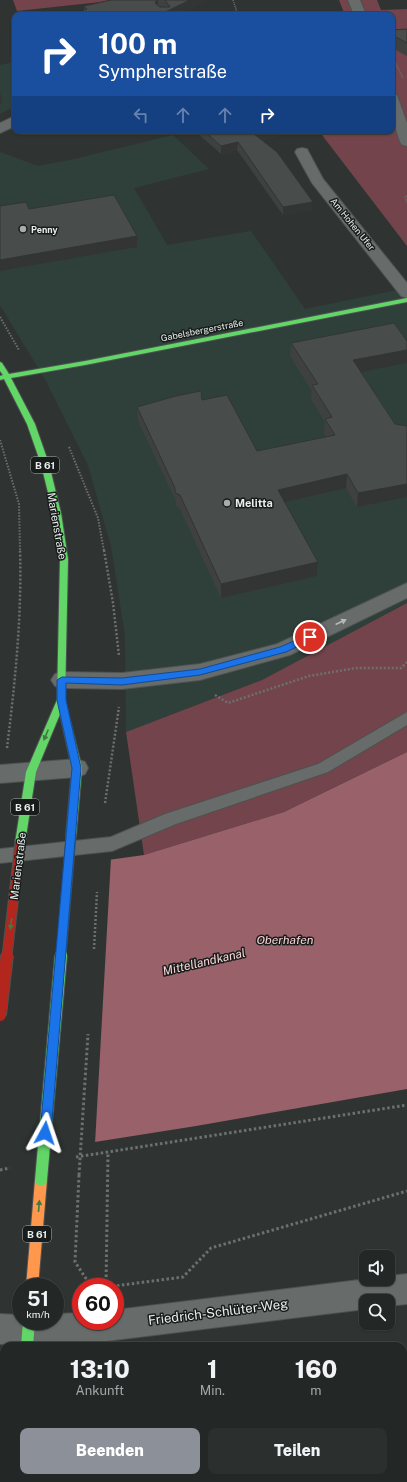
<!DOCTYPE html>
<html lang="de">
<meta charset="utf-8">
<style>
:root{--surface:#232726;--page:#2b2f2e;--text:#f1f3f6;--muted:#a3a5a7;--line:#404443;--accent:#8c9099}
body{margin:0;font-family:"Public Sans",sans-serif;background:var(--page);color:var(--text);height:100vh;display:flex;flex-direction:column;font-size:15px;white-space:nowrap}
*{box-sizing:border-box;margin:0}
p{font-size:13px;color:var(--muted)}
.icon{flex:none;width:22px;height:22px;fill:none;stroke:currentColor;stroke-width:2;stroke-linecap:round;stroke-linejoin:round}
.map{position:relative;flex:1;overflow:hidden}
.panel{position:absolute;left:0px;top:1342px;width:407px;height:140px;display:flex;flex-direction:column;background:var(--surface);border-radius:12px 12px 0 0;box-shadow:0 1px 3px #0004,0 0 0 1px var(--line)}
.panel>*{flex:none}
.banner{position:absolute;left:12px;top:12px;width:383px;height:122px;border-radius:8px;box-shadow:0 1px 3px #0004,0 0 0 1px var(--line);background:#1a4fa0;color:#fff;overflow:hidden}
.buttons{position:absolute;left:359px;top:1250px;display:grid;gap:8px}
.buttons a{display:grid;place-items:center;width:36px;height:36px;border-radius:8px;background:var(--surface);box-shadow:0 1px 3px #0004,0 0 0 1px var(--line);font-size:20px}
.speed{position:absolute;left:12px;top:1278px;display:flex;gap:8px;font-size:20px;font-weight:700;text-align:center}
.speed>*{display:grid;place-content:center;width:52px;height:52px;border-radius:50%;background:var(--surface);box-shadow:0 1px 3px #0004,0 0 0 1px var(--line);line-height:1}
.speed small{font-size:10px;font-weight:400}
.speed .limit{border:6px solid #d22;background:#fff;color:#111}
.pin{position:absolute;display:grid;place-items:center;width:34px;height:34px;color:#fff;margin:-17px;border:2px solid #fff;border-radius:50%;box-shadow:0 1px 4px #0007}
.me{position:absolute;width:44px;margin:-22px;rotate:5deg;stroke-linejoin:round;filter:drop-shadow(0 0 3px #0008)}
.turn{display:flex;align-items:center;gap:14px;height:84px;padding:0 20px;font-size:18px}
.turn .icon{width:52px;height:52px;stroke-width:2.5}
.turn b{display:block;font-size:28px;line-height:34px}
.lanes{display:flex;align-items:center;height:38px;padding:0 20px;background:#0003;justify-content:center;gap:20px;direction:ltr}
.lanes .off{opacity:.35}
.eta{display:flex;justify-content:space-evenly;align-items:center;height:68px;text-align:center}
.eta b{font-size:24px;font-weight:800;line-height:28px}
.primary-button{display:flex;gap:8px;margin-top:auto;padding:8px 20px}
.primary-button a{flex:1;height:46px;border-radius:8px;background:var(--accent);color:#fff;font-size:16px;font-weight:800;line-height:46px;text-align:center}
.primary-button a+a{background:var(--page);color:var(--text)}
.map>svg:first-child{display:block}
.built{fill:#2f403a}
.green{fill:#73444b}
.water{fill:#99626a}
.pier{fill:#2f3432}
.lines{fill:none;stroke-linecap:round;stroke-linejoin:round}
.lane-casing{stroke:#4d5251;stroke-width:2}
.street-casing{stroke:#4d5251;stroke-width:2}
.fast-casing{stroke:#4d5251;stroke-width:2}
.slow-casing{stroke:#4d5251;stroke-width:2}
.path-far3{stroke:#6c706f;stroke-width:1.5;stroke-dasharray:1 1;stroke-linecap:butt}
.path-far2{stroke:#6c706f;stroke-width:2;stroke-dasharray:1.5 1.5;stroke-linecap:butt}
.path-far1{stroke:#6c706f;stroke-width:2.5;stroke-dasharray:2 2;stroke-linecap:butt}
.path{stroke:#6c706f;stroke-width:3;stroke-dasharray:2.5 2.5;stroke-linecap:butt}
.lane{fill:#676c6a;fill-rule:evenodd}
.street{fill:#676c6a;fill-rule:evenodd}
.fast{fill:#63d668;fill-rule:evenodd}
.slow{fill:#ff974d;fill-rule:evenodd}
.fast-bridge-far1-casing{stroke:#4d5251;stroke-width:11;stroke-linecap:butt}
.fast-bridge-casing{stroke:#4d5251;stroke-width:14;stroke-linecap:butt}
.jam-bridge-far1-casing{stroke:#4d5251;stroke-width:11;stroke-linecap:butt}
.jam-bridge-casing{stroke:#4d5251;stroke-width:14;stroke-linecap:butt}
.path-bridge-far1{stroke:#6c706f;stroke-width:2.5;stroke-dasharray:2 2;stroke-linecap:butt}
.path-bridge{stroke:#6c706f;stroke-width:3;stroke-dasharray:2.5 2.5;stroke-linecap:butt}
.fast-bridge-far1{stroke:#63d668;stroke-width:9}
.fast-bridge{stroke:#63d668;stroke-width:12}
.jam-bridge-far1{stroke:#b3261e;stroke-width:9}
.jam-bridge{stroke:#b3261e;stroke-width:12}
.wall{fill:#3e4140}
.shaded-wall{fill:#323534}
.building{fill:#484c4a;stroke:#323534}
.oneway{fill:#b4bab7}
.oneway2{fill:#3e7a42}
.route{fill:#1a73e8;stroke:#114b97}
.poi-dot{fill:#a7adaa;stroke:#181d1b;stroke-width:1.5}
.labels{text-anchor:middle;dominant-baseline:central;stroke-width:3;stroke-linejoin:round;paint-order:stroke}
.far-street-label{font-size:9px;fill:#e7eeeb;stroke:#181d1b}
.far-poi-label{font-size:9px;font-weight:bold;fill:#e7eeeb;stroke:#181d1b;text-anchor:start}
.shield{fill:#181d1b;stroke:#a9afad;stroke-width:1}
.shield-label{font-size:10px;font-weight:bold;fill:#e7eeeb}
.poi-label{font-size:11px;font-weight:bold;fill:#e7eeeb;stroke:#181d1b;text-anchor:start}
.street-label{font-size:11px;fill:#e7eeeb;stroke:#181d1b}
.water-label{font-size:12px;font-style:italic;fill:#fbd5d9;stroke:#181d1b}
.near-street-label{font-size:13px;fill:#e7eeeb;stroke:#181d1b}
</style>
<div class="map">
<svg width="407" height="1482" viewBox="0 0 407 1482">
<rect width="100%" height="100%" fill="#2f3432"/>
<!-- built -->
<g class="built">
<path d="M 15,62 L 15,106 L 0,114 L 0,65 Z"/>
<path d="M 173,135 L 209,169 L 134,188 L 167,245 L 251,231 L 305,309 L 407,288 L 407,603 L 262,680 L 126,732 L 125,635 L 111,546 L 88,465 L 46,381 L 0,305 L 0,152 L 38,166 L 70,160 Z"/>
</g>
<!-- green -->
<g class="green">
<path d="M 13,0 L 119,0 L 17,11 Z"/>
<path d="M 339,0 L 377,0 L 381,10 L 407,9 L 407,246 L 322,135 L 352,131 L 392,131 L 392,15 L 345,15 Z"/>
<path d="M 407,603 L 407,752 L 284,812 L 144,855 L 126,732 L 262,680 Z"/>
</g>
<!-- water -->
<path class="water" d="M 407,752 L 407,1089 L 196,1126 L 0,1157 L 0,875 L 144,855 L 284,812 Z"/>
<!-- pier -->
<path class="pier" d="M 111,858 L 95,1144 L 0,1159 L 0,873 Z"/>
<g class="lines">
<defs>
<path id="lane" d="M 407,712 L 407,725 L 328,772 L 176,824 L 112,851 L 0,863 L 0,849 L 111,837 L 165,814 L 318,764 Z"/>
<g id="street">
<path d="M 348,0 L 360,0 L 366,15 L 354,15 Z"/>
<path d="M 392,94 L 397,95 L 398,98 L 407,123 L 407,146 L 402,145 L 400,142 L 392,117 Z"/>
<path d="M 15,116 L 15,126 L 0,133 L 0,123 Z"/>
<path d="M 302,148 L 307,149 L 323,179 L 407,283 L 407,298 L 401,296 L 312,183 L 295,152 L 297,149 Z"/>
<path d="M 407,583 L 407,598 L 290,655 L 200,680 L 122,689 L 62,688 L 55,686 L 51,680 L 55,674 L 62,672 L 122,673 L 200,664 L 277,644 Z"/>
<path d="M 77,759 L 85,762 L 88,768 L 85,774 L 77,777 L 0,783 L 0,765 Z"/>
<path d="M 407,1274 L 407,1304 L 388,1306 L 388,1301 L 366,1301 L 366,1309 L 90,1343 L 29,1345 L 0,1344 L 0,1314 L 21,1315 L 21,1321 L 55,1321 L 55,1314 L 81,1313 L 81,1321 L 115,1321 L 115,1310 L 367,1279 L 388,1279 L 388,1276 Z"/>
</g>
<g id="fast">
<path d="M 407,298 L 407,302 L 85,365 L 11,378 L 35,424 L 49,464 L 61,513 L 68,559 L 65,700 L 82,768 L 76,836 L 74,839 L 71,840 L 68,839 L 66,836 L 72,768 L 60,714 L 36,772 L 25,843 L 23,846 L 20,847 L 17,846 L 15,843 L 26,772 L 57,700 L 60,559 L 53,513 L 41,464 L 27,424 L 4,379 L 0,380 L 0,376 L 3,375 L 0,371 L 0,362 L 2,363 L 9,374 L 85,361 Z"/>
<path d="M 23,1321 L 35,1321 L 33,1346 L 21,1346 Z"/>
<rect x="9" y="1478" width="14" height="4"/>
</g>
<path id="slow" d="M 41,1174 L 45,1176 L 47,1180 L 38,1287 L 26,1287 L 35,1180 L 37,1176 Z"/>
</defs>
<!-- lane casing -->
<use href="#lane" class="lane-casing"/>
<!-- street casing -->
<use href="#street" class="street-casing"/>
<!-- fast casing -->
<use href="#fast" class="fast-casing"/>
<!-- slow casing -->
<use href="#slow" class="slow-casing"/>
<!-- path-far3 -->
<g class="path-far3">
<path d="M 233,0 L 238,15"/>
<path d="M 392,56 L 403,78"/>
<path d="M 407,196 L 405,197 L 407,203"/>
</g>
<!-- path-far2 -->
<g class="path-far2">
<path d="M 0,317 L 19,350"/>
<path d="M 0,440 L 19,504 L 20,551"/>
<path d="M 69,447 L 98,518 L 104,551"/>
</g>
<!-- path-far1 -->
<g class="path-far1">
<path d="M 104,550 L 113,603 L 119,656"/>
<path d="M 215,695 L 228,703 L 309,676 L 356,668 L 401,668 L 407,662"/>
<path d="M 7,748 C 15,683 22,616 20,550"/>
<path d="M 105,803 L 119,707"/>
</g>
<!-- path -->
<g class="path">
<path d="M 76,1157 L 407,1105"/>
<path d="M 0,1170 L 10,1168"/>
<path d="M 79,1175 L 75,1262 L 89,1283 L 89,1287"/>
<path d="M 89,1283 L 105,1287"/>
<path d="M 106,1287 L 108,1152"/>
<path d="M 107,1287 L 183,1277 L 211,1248 L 407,1191"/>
</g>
<!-- lane -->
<use href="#lane" class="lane"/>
<!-- street -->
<use href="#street" class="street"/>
<!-- fast -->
<use href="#fast" class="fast"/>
<!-- slow -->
<use href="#slow" class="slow"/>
<defs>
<path id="fast-bridge-far1" d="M 61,956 L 71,836"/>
<path id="fast-bridge" d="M 41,1180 L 61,955"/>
<path id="jam-bridge-far1" d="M 7,956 L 20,843"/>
<path id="jam-bridge" d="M 0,1015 L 7,955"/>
</defs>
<!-- fast-bridge-far1 casing -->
<use href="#fast-bridge-far1" class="fast-bridge-far1-casing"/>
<!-- fast-bridge casing -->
<use href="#fast-bridge" class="fast-bridge-casing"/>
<!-- jam-bridge-far1 casing -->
<use href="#jam-bridge-far1" class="jam-bridge-far1-casing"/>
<!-- jam-bridge casing -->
<use href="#jam-bridge" class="jam-bridge-casing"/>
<!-- path-bridge-far1 -->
<path class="path-bridge-far1" d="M 94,949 L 97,892"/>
<!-- path-bridge -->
<path class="path-bridge" d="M 79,1175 L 88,1034"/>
<!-- fast-bridge-far1 -->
<use href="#fast-bridge-far1" class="fast-bridge-far1"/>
<!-- fast-bridge -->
<use href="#fast-bridge" class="fast-bridge"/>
<!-- jam-bridge-far1 -->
<use href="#jam-bridge-far1" class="jam-bridge-far1"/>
<!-- jam-bridge -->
<use href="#jam-bridge" class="jam-bridge"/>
</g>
<!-- wall -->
<g class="wall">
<path d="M 111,0 L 207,0 L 207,1 L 177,15 L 83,15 L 83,10 L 84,9 L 84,6 Z"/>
<path d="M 407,29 L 407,56 L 392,48 L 392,30 Z"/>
<path d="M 195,131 L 290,131 L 290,133 L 262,140 L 312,210 L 283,215 L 237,150 L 221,154 Z"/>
<path d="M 407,341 L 407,363 L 361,372 L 395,424 L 357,507 L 346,488 L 285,502 L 317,576 L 221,598 L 180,509 L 176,506 L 176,501 L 138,421 L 137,407 L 202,400 L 257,451 L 326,437 L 324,433 L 325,422 L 311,399 L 312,391 L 290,356 L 291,343 Z"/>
</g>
<!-- shaded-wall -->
<g class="shaded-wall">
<path d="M 157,0 L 158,0 L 158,8 L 155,3 Z"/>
<path d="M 190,0 L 207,0 L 207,1 L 177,15 L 159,15 Z"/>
<path d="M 0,91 L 2,103 L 0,104 Z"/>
<path d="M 267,131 L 290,131 L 290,133 L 254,142 L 254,134 Z"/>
<path d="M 238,142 L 237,150 L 221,154 L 221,146 Z"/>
<path d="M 313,202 L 312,210 L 283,215 L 283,207 Z"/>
<path d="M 137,236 L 137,247 L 0,271 L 0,260 Z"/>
<path d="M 407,350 L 407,363 L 351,374 L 353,360 Z"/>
<path d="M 347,474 L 346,488 L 277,504 L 278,490 Z"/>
<path d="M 407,484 L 407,497 L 357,507 L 358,493 Z"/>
<path d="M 318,562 L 317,576 L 221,598 L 221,584 Z"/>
</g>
<!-- building -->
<g class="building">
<path d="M 111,0 L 157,0 L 155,3 L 160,7 L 170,7 L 165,0 L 190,0 L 159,15 L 88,15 L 83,10 L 87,9 L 84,6 Z"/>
<path d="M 301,12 L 302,14 L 306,13 L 306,15 L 274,15 L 273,13 Z"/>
<path d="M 407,29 L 407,43 L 392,35 L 392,30 Z"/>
<path d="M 204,131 L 267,131 L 254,134 L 277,152 L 313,202 L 283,207 L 238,142 L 221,146 Z"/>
<path d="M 114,195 L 137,236 L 0,260 L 0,206 L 26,202 L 29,209 Z"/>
<path d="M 394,323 L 407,341 L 407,350 L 353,360 L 395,424 L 407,426 L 407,484 L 358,493 L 347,474 L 278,490 L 318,562 L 221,584 L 180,495 L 175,493 L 175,488 L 137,407 L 176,396 L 201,391 L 202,400 L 227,395 L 257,451 L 335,435 L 325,419 L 332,417 L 312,385 L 318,384 L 291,343 Z"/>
<path d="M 403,1439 L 407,1439 L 407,1482 L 216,1482 L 216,1478 L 403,1478 Z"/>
</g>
<!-- one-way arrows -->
<defs><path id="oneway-solid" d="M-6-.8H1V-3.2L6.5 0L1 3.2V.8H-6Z"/></defs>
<use class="oneway" href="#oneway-solid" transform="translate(341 622) rotate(-25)"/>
<g class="oneway2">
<use href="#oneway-solid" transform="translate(46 735) rotate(113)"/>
<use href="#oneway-solid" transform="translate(11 924) rotate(97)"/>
<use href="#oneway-solid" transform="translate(39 1206) rotate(-85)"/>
</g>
<!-- route -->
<path class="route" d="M 310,634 L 314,637 L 313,639 L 286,652 L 200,675 L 122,685 L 66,683 L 66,700 L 81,768 L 51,1133 L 49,1137 L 45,1139 L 41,1137 L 40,1133 L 72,768 L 57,700 L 57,680 L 62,677 L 122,678 L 200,669 L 280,647 Z"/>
<!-- markers -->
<g class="poi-dot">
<circle cx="23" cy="229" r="4"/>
<circle cx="227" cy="503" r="4"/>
</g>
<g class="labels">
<!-- far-street labels -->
<g class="far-street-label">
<text transform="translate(353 224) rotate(51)">Am Hohen Ufer</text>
<text transform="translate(202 330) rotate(-11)">Gabelsbergerstraße</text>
</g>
<!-- far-poi labels -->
<g class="far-poi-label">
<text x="31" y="229">Penny</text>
</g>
<!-- shield labels -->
<g class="shield">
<rect x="31" y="457" width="28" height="16" rx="3"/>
<rect x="11" y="799" width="28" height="16" rx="3"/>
<rect x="23" y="1226" width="28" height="16" rx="3"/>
</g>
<g class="shield-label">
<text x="45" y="465">B 61</text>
<text x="25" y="807">B 61</text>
<text x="37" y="1234">B 61</text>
</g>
<!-- poi labels -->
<g class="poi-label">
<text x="235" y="503">Melitta</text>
</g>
<!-- street labels -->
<g class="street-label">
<text transform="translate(57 526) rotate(80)">Marienstraße</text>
<text transform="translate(18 866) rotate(-83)">Marienstraße</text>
</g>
<!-- water labels -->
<g class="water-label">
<text x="285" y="940">Oberhafen</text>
<text transform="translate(204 962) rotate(-13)">Mittellandkanal</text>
</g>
<!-- near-street labels -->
<g class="near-street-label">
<text transform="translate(218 1312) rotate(-7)">Friedrich-Schlüter-Weg</text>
</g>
</g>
</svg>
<div class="buttons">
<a><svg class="icon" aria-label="sound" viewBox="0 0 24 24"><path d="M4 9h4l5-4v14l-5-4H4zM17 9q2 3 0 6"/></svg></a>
<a><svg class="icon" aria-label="search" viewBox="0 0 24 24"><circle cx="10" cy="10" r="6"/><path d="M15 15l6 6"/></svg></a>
</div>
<div class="speed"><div>51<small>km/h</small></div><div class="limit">60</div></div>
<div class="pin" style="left:310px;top:637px;background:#d93025"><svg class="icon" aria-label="arrive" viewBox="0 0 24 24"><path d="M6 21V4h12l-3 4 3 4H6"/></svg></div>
<svg class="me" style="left:45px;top:1133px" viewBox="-20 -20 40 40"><path d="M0-17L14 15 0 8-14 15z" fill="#1a73e8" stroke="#fff" stroke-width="4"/></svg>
<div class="banner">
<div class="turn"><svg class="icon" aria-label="right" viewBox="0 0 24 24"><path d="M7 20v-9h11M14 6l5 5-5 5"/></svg><div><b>100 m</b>Sympherstraße</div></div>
<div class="lanes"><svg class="icon off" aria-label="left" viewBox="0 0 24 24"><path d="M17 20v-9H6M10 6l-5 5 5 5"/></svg><svg class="icon off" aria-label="ahead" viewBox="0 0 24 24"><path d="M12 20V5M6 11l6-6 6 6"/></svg><svg class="icon off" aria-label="ahead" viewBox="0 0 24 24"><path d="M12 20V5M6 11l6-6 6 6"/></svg><svg class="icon" aria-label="right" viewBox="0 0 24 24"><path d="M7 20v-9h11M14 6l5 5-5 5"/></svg></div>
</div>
<section class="panel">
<div class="eta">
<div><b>13:10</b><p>Ankunft</p></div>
<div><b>1</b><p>Min.</p></div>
<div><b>160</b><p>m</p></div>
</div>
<div class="primary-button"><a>Beenden</a><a>Teilen</a></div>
</section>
</div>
